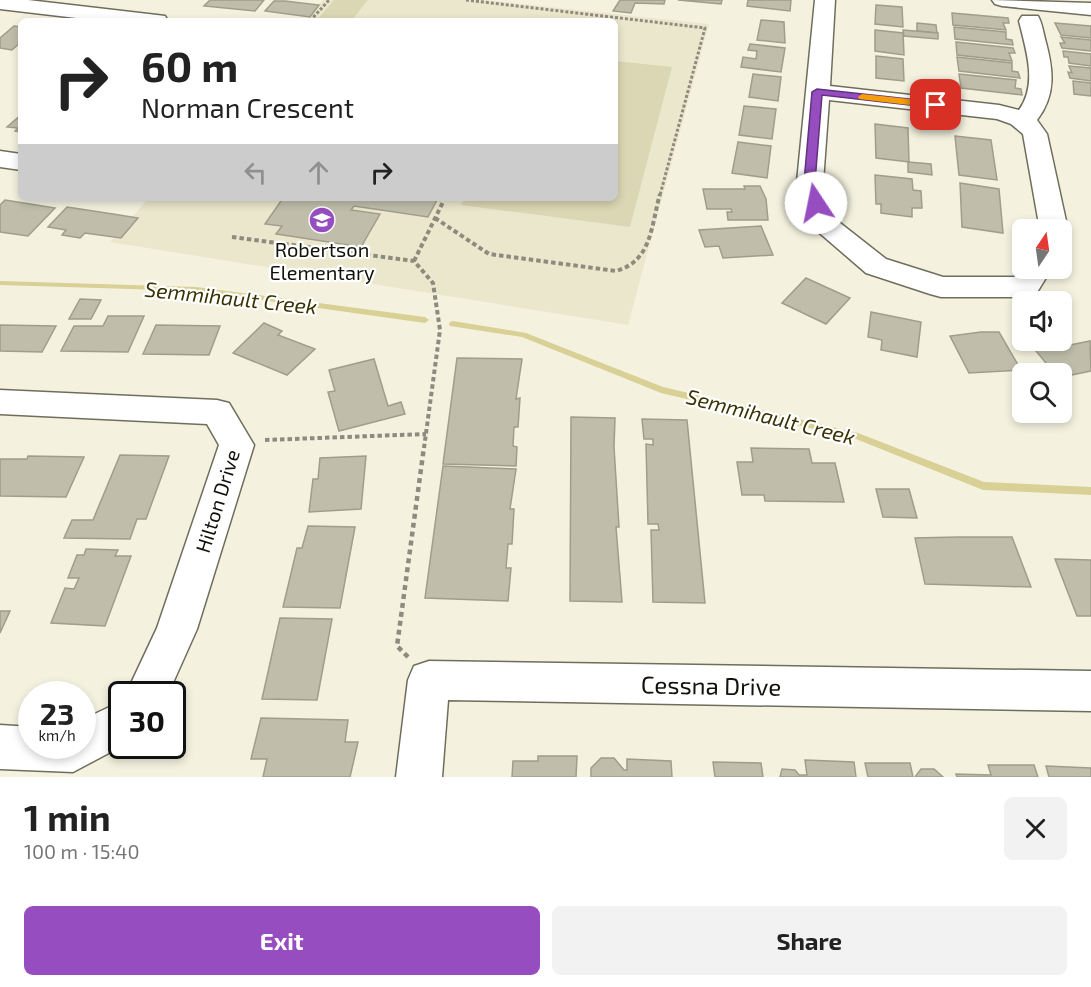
<!DOCTYPE html>
<meta charset="utf-8">
<style>
:root{--surface:#fff;--page:#f2f2f2;--text:#222;--muted:#767676;--accent:#964dc0}
body{margin:0;font-family:"Exo 2",sans-serif;background:var(--page);color:var(--text);height:100vh;display:flex;flex-direction:column;font-size:22px;white-space:nowrap}
*{box-sizing:border-box;margin:0}
p{font-size:20px;color:var(--muted)}
.icon{flex:none;width:33px;height:33px;fill:none;stroke:currentColor;stroke-width:2;stroke-linecap:round;stroke-linejoin:round}
.map{position:relative;height:777px;overflow:hidden}
.details{display:flex;flex-direction:column;background:var(--surface);flex:1}
.details>*{flex:none}
.hud{position:absolute;left:18px;top:18px;width:600px;height:183px;border-radius:9px;box-shadow:0 3px 9px #0003;background:#fff;color:var(--text);overflow:hidden}
.needle{width:39px;rotate:13deg}
.tools{position:absolute;left:1012px;top:219px;display:grid;gap:12px}
.tools a{display:grid;place-items:center;width:60px;height:60px;border-radius:9px;background:var(--surface);box-shadow:0 3px 9px #0003;font-size:30px}
.speed{position:absolute;left:18px;top:681px;display:flex;gap:12px;font-size:30px;font-weight:700;text-align:center}
.speed>*{display:grid;place-content:center;width:78px;height:78px;border-radius:50%;background:var(--surface);box-shadow:0 3px 9px #0003;line-height:1}
.speed small{font-size:15px;font-weight:400}
.speed .limit{border:3px solid #111;border-radius:9px;background:#fff;color:#111}
.pin{position:absolute;display:grid;place-items:center;width:51px;height:51px;color:#fff;margin:-26px;border-radius:12px;box-shadow:0 3px 9px #0006}
.me{position:absolute;width:66px;margin:-33px;rotate:349deg;stroke-linejoin:round;filter:drop-shadow(0 0 4px #0008)}
.turn{display:flex;align-items:center;gap:21px;height:126px;padding:0 24px;font-size:27px}
.turn .icon{width:78px;height:78px;stroke-width:2.5}
.turn b{display:block;font-size:42px;line-height:51px}
.lanes{display:flex;align-items:center;height:57px;padding:0 24px;background:#0003;justify-content:center;gap:30px;direction:ltr}
.lanes .off{opacity:.35}
.round{display:grid;place-items:center;flex:none;width:63px;height:63px;border-radius:9px;background:var(--page)}
.summary{display:flex;align-items:center;justify-content:space-between;height:102px;padding:0 24px}
h1{font-size:36px;font-weight:700;line-height:45px}
.action{display:flex;gap:12px;margin-top:auto;padding:12px 24px}
.action a{flex:1;height:69px;border-radius:9px;background:var(--accent);color:#fff;font-size:24px;font-weight:700;line-height:69px;text-align:center}
.action a+a{background:var(--page);color:var(--text)}
.map>svg:first-child{display:block}
.built{fill:#ebe7cd}
.green{fill:#dbd6b3}
.lines{fill:none;stroke-linecap:round;stroke-linejoin:round}
.stream{fill:#d9d095;fill-rule:evenodd}
.building{fill:#c0beab;stroke:#9f9d8b;stroke-width:1.5}
.minor-casing{stroke:#706d5d;stroke-width:3}
.path-far2{stroke:#8d8b7e;stroke-width:3;stroke-dasharray:3 2;stroke-linecap:butt}
.path-far1{stroke:#8d8b7e;stroke-width:4;stroke-dasharray:4.5 3;stroke-linecap:butt}
.path{stroke:#8d8b7e;stroke-width:4.5;stroke-dasharray:5 4;stroke-linecap:butt}
.minor{fill:#fff;fill-rule:evenodd}
.route{fill:#964dc0;stroke:#62327d;stroke-width:1.5}
.slow{fill:#f59e0b}
.labels{text-anchor:middle;dominant-baseline:central;stroke-width:4.5;stroke-linejoin:round;paint-order:stroke}
.poi-label{font-size:20px;fill:#12120b;stroke:#fff}
.street-label{font-size:20px;fill:#12120b;stroke:#fff}
.water-label{font-size:21px;font-style:italic;fill:#393202;stroke:#fff}
.near-street-label{font-size:24px;fill:#12120b;stroke:#fff}
</style>
<div class="map">
<svg width="1091" height="777" viewBox="0 0 1091 777">
<rect width="100%" height="100%" fill="#f4f2df"/>
<!-- built -->
<path class="built" d="M 323,0 L 485,0 L 709,24 L 628,325 L 110,242 L 149,198 L 615,198 L 615,21 L 304,21 Z"/>
<!-- green -->
<g class="green">
<path d="M 334,0 L 368,0 L 351,21 L 316,21 Z"/>
<path d="M 615,61 L 672,67 L 630,227 L 461,205 L 465,198 L 615,198 Z"/>
</g>
<g class="lines">
<!-- stream -->
<g class="stream">
<path d="M 0,281 L 196,287 L 425,317 L 429,320 L 425,323 L 196,291 L 0,285 Z"/>
<path d="M 453,321 L 526,333 L 663,387 L 858,433 L 984,482 L 1091,487 L 1091,495 L 983,490 L 856,439 L 661,393 L 522,337 L 450,326 L 449,324 L 450,322 Z"/>
</g>
</g>
<!-- building -->
<g class="building">
<path d="M 210,0 L 264,0 L 255,11 L 204,6 Z"/>
<path d="M 620,0 L 665,0 L 664,4 L 635,3 L 631,13 L 613,11 Z"/>
<path d="M 678,0 L 722,0 L 721,4 Z"/>
<path d="M 748,0 L 791,0 L 790,11 L 747,6 Z"/>
<path d="M 274,1 L 285,1 L 319,5 L 310,17 L 265,11 Z"/>
<path d="M 876,5 L 902,7 L 903,27 L 875,24 Z"/>
<path d="M 952,13 L 1008,18 L 1009,23 L 1003,23 L 1006,30 L 953,25 Z"/>
<path d="M 761,20 L 784,22 L 785,43 L 757,40 Z"/>
<path d="M 917,23 L 936,25 L 937,33 L 917,31 Z"/>
<path d="M 1055,23 L 1091,26 L 1091,38 L 1061,35 Z"/>
<path d="M 14,26 L 21,27 L 21,42 L 12,50 L 0,48 L 0,38 Z"/>
<path d="M 954,27 L 1006,32 L 1006,39 L 1012,40 L 1013,45 L 955,39 Z"/>
<path d="M 875,30 L 903,33 L 904,55 L 875,51 Z"/>
<path d="M 903,30 L 938,33 L 938,39 L 904,36 Z"/>
<path d="M 1061,37 L 1091,40 L 1091,51 L 1062,48 L 1060,43 L 1065,43 Z"/>
<path d="M 956,42 L 1013,48 L 1015,53 L 1009,53 L 1012,61 L 957,55 Z"/>
<path d="M 750,44 L 785,48 L 781,72 L 741,67 L 743,57 L 756,59 L 757,51 L 748,50 Z"/>
<path d="M 1063,51 L 1091,54 L 1091,66 L 1069,63 L 1068,57 L 1064,57 Z"/>
<path d="M 876,56 L 903,59 L 904,81 L 876,78 Z"/>
<path d="M 957,57 L 1012,63 L 1012,71 L 1018,72 L 1020,78 L 959,71 Z"/>
<path d="M 1069,66 L 1091,68 L 1091,81 L 1070,78 L 1068,72 L 1072,73 Z"/>
<path d="M 753,74 L 781,77 L 778,101 L 749,97 Z"/>
<path d="M 959,74 L 1016,80 L 1015,88 L 1021,89 L 1022,95 L 961,88 Z"/>
<path d="M 1073,81 L 1091,83 L 1091,96 L 1074,94 Z"/>
<path d="M 744,106 L 776,109 L 772,139 L 739,135 Z"/>
<path d="M 21,115 L 21,132 L 15,131 L 18,128 L 7,127 Z"/>
<path d="M 875,124 L 908,128 L 909,162 L 876,158 Z"/>
<path d="M 955,136 L 991,140 L 997,180 L 959,175 Z"/>
<path d="M 738,142 L 771,146 L 767,178 L 732,173 Z"/>
<path d="M 908,162 L 931,164 L 932,175 L 908,172 Z"/>
<path d="M 875,175 L 912,179 L 913,190 L 921,191 L 922,208 L 912,208 L 912,217 L 881,213 L 881,204 L 876,204 Z"/>
<path d="M 960,183 L 999,189 L 1003,233 L 962,227 Z"/>
<path d="M 744,186 L 760,186 L 766,199 L 768,220 L 728,220 L 727,212 L 732,212 L 731,209 L 707,209 L 703,189 L 745,189 Z"/>
<path d="M 283,198 L 438,198 L 428,217 L 354,206 L 351,210 L 380,214 L 361,247 L 276,234 L 282,226 L 265,224 Z"/>
<path d="M 5,200 L 55,208 L 28,236 L 0,232 L 0,205 Z"/>
<path d="M 67,207 L 113,214 L 138,218 L 121,238 L 85,233 L 80,238 L 62,235 L 66,230 L 48,227 Z"/>
<path d="M 761,226 L 773,255 L 723,258 L 719,246 L 705,247 L 699,230 Z"/>
<path d="M 806,278 L 850,298 L 826,324 L 782,303 Z"/>
<path d="M 80,299 L 101,300 L 91,319 L 69,319 Z"/>
<path d="M 871,312 L 921,322 L 917,357 L 881,350 L 882,340 L 868,337 Z"/>
<path d="M 108,316 L 144,316 L 128,352 L 61,351 L 74,326 L 103,326 Z"/>
<path d="M 264,323 L 282,331 L 278,335 L 315,349 L 287,375 L 233,353 Z"/>
<path d="M 0,325 L 56,326 L 42,352 L 0,351 Z"/>
<path d="M 156,325 L 220,326 L 209,355 L 143,354 Z"/>
<path d="M 981,332 L 999,332 L 1021,370 L 969,373 L 950,336 Z"/>
<path d="M 1027,340 L 1058,340 L 1060,343 L 1067,342 L 1070,345 L 1090,341 L 1091,371 L 1062,377 L 1062,374 L 1055,374 Z"/>
<path d="M 457,358 L 522,359 L 516,399 L 520,398 L 518,427 L 514,427 L 513,446 L 517,447 L 516,466 L 443,464 Z"/>
<path d="M 374,359 L 388,406 L 401,402 L 405,414 L 339,431 L 328,392 L 335,391 L 329,370 Z"/>
<path d="M 571,417 L 615,418 L 614,447 L 619,527 L 616,527 L 622,602 L 570,601 Z"/>
<path d="M 642,419 L 687,420 L 705,603 L 653,602 L 651,530 L 659,530 L 658,524 L 648,524 L 646,444 L 653,445 L 653,439 L 644,439 Z"/>
<path d="M 751,448 L 809,449 L 812,463 L 835,463 L 844,502 L 765,501 L 764,495 L 742,495 L 737,462 L 753,462 Z"/>
<path d="M 120,455 L 169,456 L 146,519 L 137,519 L 130,539 L 64,538 L 72,520 L 93,520 Z"/>
<path d="M 28,456 L 84,457 L 66,497 L 0,496 L 0,459 L 27,459 Z"/>
<path d="M 366,456 L 361,509 L 309,512 L 313,479 L 318,479 L 320,458 Z"/>
<path d="M 443,466 L 516,469 L 510,509 L 514,509 L 512,544 L 508,544 L 506,568 L 511,568 L 508,601 L 425,598 Z"/>
<path d="M 876,489 L 909,489 L 917,518 L 883,517 Z"/>
<path d="M 308,526 L 355,527 L 340,608 L 283,607 L 297,548 L 302,548 Z"/>
<path d="M 958,537 L 1012,537 L 1031,587 L 925,584 L 915,538 Z"/>
<path d="M 86,549 L 118,550 L 115,556 L 131,556 L 105,626 L 51,623 L 65,588 L 74,589 L 79,578 L 68,578 L 77,555 L 84,555 Z"/>
<path d="M 1055,559 L 1091,560 L 1091,616 L 1077,616 Z"/>
<path d="M 0,611 L 10,611 L 0,633 Z"/>
<path d="M 280,618 L 332,619 L 317,700 L 262,699 Z"/>
<path d="M 261,718 L 348,720 L 345,742 L 358,742 L 350,777 L 263,777 L 267,759 L 251,759 Z"/>
<path d="M 538,756 L 577,756 L 576,777 L 512,777 L 513,761 L 538,761 Z"/>
<path d="M 601,758 L 614,758 L 624,770 L 627,770 L 627,759 L 671,761 L 672,777 L 591,777 L 591,768 Z"/>
<path d="M 805,760 L 854,762 L 856,777 L 780,777 L 782,769 L 795,770 L 799,775 L 807,775 Z"/>
<path d="M 713,762 L 761,763 L 763,777 L 715,777 Z"/>
<path d="M 865,763 L 910,763 L 913,777 L 868,777 Z"/>
<path d="M 988,765 L 1034,765 L 1038,777 L 957,777 L 956,774 L 991,775 Z"/>
<path d="M 1046,766 L 1091,768 L 1091,777 L 1049,777 Z"/>
<path d="M 921,769 L 934,769 L 943,777 L 915,777 Z"/>
</g>
<g class="lines">
<defs>
<g id="minor">
<path d="M 0,0 L 28,0 L 157,15 L 165,16 L 168,21 L 102,21 L 0,9 Z"/>
<path d="M 815,0 L 835,0 L 830,86 L 999,105 L 1019,110 C 1038,84 1026,50 1019,21 L 1022,16 L 1038,16 C 1042,23 1043,31 1045,39 C 1053,68 1057,94 1037,120 L 1047,134 L 1068,230 L 1064,236 L 1062,230 L 1040,230 L 1023,134 L 1011,124 L 997,119 L 829,100 L 823,182 L 835,219 L 886,259 L 943,277 L 1016,277 L 1023,268 L 1052,268 L 1036,294 L 1025,297 L 941,297 L 930,294 L 866,273 L 808,223 L 797,182 Z"/>
<path d="M 992,0 L 1091,3 L 1091,15 L 1002,6 L 995,4 Z"/>
<path d="M 0,151 L 21,154 L 21,170 L 0,167 Z"/>
<path d="M 0,390 L 217,400 L 229,403 L 254,445 L 197,629 L 168,694 L 126,694 L 157,628 L 219,445 L 207,424 L 0,414 Z"/>
<path d="M 429,661 L 1091,671 L 1091,711 L 448,700 L 442,777 L 396,777 L 408,680 L 414,666 Z"/>
<path d="M 122,701 L 122,746 L 73,772 L 0,769 L 0,725 L 32,727 L 32,746 L 82,746 L 82,720 Z"/>
</g>
</defs>
<!-- minor casing -->
<use href="#minor" class="minor-casing"/>
<!-- path-far2 -->
<g class="path-far2">
<path d="M 466,0 L 705,28 L 660,195"/>
<path d="M 310,21 L 329,0"/>
</g>
<!-- path-far1 -->
<g class="path-far1">
<path d="M 435,218 L 489,254 L 616,271 C 652,261 651,226 660,194"/>
<path d="M 232,237 L 414,261 L 433,283 L 440,330 L 424,448"/>
<path d="M 414,261 L 445,198"/>
<path d="M 265,440 L 426,434"/>
</g>
<!-- path -->
<path class="path" d="M 408,657 L 397,646 L 424,447"/>
<!-- minor -->
<use href="#minor" class="minor"/>
</g>
<!-- route -->
<path class="route" d="M 817,89 L 936,102 L 941,105 L 936,108 L 822,95 L 815,182 L 822,203 L 816,206 L 810,203 L 804,182 L 812,92 Z"/>
<!-- slow -->
<path class="slow" d="M 862,94 L 909,99 L 913,102 L 909,105 L 859,99 L 858,97 Z"/>
<!-- icons -->
<defs>
<symbol id="school-disc" viewBox="-11 -11 22 22"><circle r="9.5" fill="#964dc0" stroke="#fff"/><path d="M0-5L7-2L0 1L-7-2ZM-4 1L0 2.5L4 1V4Q0 6-4 4Z" fill="#fff"/></symbol>
</defs>
<g fill-rule="evenodd">
<use href="#school-disc" x="307" y="205" width="30" height="30"/>
</g>
<g class="labels">
<!-- poi labels -->
<g class="poi-label">
<text x="322" y="249">Robertson<tspan x="322" dy="23">Elementary</tspan></text>
</g>
<!-- street labels -->
<g class="street-label">
<text transform="translate(217 501) rotate(-73)">Hilton Drive</text>
</g>
<!-- water labels -->
<g class="water-label">
<text transform="translate(231 297) rotate(6)">Semmihault Creek</text>
<text transform="translate(771 416) rotate(14)">Semmihault Creek</text>
</g>
<!-- near-street labels -->
<g class="near-street-label">
<text transform="translate(711 685) rotate(1)">Cessna Drive</text>
</g>
</g>
</svg>
<div class="tools">
<a><svg class="needle" viewBox="-14 -14 28 28"><path d="M0-13l5 13h-10z" fill="#e53935"/><path d="M0 13l5-13h-10z" fill="#767676"/></svg></a>
<a><svg class="icon" aria-label="sound" viewBox="0 0 24 24"><path d="M4 9h4l5-4v14l-5-4H4zM17 9q2 3 0 6"/></svg></a>
<a><svg class="icon" aria-label="search" viewBox="0 0 24 24"><circle cx="10" cy="10" r="6"/><path d="M15 15l6 6"/></svg></a>
</div>
<div class="speed"><div>23<small>km/h</small></div><div class="limit">30</div></div>
<div class="pin" style="left:936px;top:105px;background:#d93025"><svg class="icon" aria-label="arrive" viewBox="0 0 24 24"><path d="M6 21V4h12l-3 4 3 4H6"/></svg></div>
<svg class="me" style="left:816px;top:203px" viewBox="-20 -20 40 40"><circle r="19" fill="#fff"/><path d="M0-13L10 11 0 6-10 11z" fill="#964dc0"/></svg>
<div class="hud">
<div class="turn"><svg class="icon" aria-label="right" viewBox="0 0 24 24"><path d="M7 20v-9h11M14 6l5 5-5 5"/></svg><div><b>60 m</b>Norman Crescent</div></div>
<div class="lanes"><svg class="icon off" aria-label="left" viewBox="0 0 24 24"><path d="M17 20v-9H6M10 6l-5 5 5 5"/></svg><svg class="icon off" aria-label="ahead" viewBox="0 0 24 24"><path d="M12 20V5M6 11l6-6 6 6"/></svg><svg class="icon" aria-label="right" viewBox="0 0 24 24"><path d="M7 20v-9h11M14 6l5 5-5 5"/></svg></div>
</div>
</div>
<section class="details">
<div class="summary"><div><h1>1 min</h1><p>100 m · 15:40</p></div><a class="round"><svg class="icon" aria-label="close" viewBox="0 0 24 24"><path d="M6 6l12 12M18 6L6 18"/></svg></a></div>
<div class="action"><a>Exit</a><a>Share</a></div>
</section>
